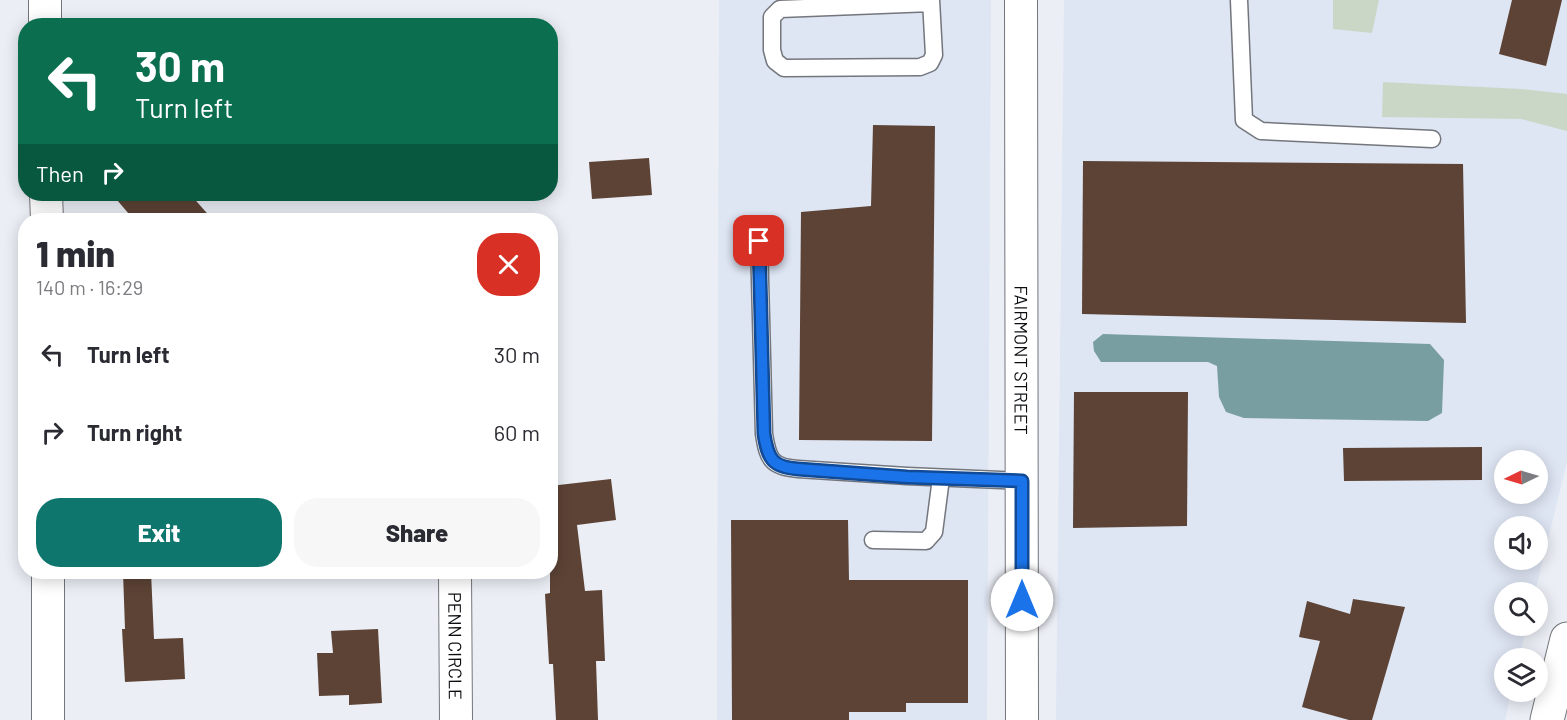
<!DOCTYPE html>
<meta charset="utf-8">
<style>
:root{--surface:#fff;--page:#f7f7f7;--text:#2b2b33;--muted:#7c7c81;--accent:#0f766e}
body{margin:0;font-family:Barlow,sans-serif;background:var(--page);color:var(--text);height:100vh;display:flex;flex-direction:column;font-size:22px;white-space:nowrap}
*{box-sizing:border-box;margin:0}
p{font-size:20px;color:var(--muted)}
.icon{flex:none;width:33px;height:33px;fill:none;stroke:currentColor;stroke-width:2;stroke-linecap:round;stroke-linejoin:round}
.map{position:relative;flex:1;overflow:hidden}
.details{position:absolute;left:18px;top:213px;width:540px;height:366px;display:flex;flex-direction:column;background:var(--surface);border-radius:24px;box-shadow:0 3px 15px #0003}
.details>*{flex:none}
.banner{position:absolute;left:18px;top:18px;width:540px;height:183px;border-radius:24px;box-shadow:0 3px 15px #0003;background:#0b6e4f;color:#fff;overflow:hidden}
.needle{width:39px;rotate:265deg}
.fabs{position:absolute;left:1494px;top:450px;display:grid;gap:12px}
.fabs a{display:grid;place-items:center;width:54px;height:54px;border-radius:50%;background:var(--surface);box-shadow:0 3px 15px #0003;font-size:30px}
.pin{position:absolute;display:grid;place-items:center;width:51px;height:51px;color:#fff;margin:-26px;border-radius:12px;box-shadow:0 3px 9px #0006}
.me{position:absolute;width:66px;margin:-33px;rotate:0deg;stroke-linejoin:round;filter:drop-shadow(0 0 4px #0008)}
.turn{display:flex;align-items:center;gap:21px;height:126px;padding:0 18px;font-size:27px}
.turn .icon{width:78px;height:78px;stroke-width:2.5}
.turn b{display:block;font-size:42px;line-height:51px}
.then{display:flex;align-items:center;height:57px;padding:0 18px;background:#0003;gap:12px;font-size:22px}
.round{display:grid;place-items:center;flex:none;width:63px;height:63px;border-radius:24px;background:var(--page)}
.headline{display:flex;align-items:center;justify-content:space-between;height:102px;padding:0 18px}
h1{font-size:36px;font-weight:800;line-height:45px}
.action{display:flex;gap:12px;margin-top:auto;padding:12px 18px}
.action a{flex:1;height:69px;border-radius:24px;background:var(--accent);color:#fff;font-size:24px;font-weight:800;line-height:69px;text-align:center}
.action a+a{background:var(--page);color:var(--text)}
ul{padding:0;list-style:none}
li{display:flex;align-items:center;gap:18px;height:78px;padding:0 18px}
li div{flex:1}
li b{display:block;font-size:22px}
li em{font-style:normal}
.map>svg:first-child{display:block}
.built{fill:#dee5f3;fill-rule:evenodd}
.green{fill:#cbd7c6}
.water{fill:#799ea1}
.building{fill:#5c4335}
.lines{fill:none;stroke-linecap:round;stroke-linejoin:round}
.lane-casing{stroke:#73767c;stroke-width:19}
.street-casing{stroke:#73767c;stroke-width:34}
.highway-casing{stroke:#73767c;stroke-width:35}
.lane{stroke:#fff;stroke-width:16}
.street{stroke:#fff;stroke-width:32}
.highway{stroke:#fff;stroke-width:33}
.route-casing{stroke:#114b97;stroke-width:15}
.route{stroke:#1a73e8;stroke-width:10}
.labels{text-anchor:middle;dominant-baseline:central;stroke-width:6;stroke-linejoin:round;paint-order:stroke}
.street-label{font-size:18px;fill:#0c0d10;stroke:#fafbfe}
</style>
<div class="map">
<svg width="1567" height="720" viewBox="0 0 1567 720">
<rect width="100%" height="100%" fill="#ebeef5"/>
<!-- built -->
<g class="built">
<path d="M 719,0 L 991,0 L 987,720 L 717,720 Z"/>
<path d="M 1064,0 L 1567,0 L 1567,462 L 1535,592 L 1504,592 L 1504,626 L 1527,626 L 1519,658 L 1504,658 L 1504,692 L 1511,692 L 1505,720 L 1056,720 ZM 1504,460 L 1538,460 L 1538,494 L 1504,494 ZM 1504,526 L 1538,526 L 1538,560 L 1504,560 Z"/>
</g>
<!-- green -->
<g class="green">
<path d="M 1333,0 L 1379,0 L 1372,33 L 1333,29 Z"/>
<path d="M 1383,82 L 1521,89 L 1567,94 L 1567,131 L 1521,119 L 1382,117 Z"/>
</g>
<!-- water -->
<path class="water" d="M 1103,334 L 1430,344 L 1444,360 L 1442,413 L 1428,421 L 1244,418 L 1226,412 L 1219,397 L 1217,366 L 1208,362 L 1101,362 L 1094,351 L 1093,342 Z"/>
<!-- building -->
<g class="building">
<path d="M 1512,0 L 1562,0 L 1546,66 L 1499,54 Z"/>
<path d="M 873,125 L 935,126 L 932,441 L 799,440 L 801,212 L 871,206 Z"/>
<path d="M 649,158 L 652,195 L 592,199 L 589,162 Z"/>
<path d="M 1083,161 L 1463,164 L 1466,323 L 1082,314 Z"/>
<path d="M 112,194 L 190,194 L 213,220 L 134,220 Z"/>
<path d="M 1074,392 L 1188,392 L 1187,526 L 1073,528 Z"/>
<path d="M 1482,447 L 1482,480 L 1344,481 L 1343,448 Z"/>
<path d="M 611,479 L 616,520 L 577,525 L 585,591 L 602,590 L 605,661 L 596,661 L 598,720 L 556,720 L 553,664 L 549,664 L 545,594 L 550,593 L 550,486 Z"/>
<path d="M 731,520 L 848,520 L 849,580 L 968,580 L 968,703 L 906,703 L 906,712 L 849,712 L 849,720 L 732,720 Z"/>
<path d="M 123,572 L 151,572 L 154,639 L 183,638 L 185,679 L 125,682 L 122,629 L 125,629 Z"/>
<path d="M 1353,599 L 1405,607 L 1372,720 L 1349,720 L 1302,707 L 1320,641 L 1299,637 L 1307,601 L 1350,614 Z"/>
<path d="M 378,629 L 382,703 L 349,705 L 349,695 L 319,696 L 317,653 L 333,653 L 331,631 Z"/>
</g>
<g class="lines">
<defs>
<g id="lane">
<path d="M 931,0 L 934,55 L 930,63 L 920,67 L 784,68 L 775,61 L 772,50 L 772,17 L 780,9 L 931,3"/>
<path d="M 1239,0 L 1244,120 L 1261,131 L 1432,139"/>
<path d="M 759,241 L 764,434 C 768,459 771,467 798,469 L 907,476 L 1022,481"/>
<path d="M 873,540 L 926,541 L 934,532 L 941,478"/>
</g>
<g id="street">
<path d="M 45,0 L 45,26"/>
<path id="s1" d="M 1021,0 L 1022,720"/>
<path d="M 46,194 L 47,220"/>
<path d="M 48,572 L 48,720"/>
<path id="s2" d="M 455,572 L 456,720"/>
</g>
<path id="highway" d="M 1547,720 L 1567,639"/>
</defs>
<!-- lane casing -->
<use href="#lane" class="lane-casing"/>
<!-- street casing -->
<use href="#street" class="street-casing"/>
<!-- highway casing -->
<use href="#highway" class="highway-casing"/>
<!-- lane -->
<use href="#lane" class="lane"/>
<!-- street -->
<use href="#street" class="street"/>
<!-- highway -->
<use href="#highway" class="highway"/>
</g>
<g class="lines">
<defs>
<path id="route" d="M 759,241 L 764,434 C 768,459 772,467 798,469 L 907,477 L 1022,481 L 1022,600"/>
</defs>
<!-- route casing -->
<use href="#route" class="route-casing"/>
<!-- route -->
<use href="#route" class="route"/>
</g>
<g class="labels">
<!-- street labels -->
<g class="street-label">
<text stroke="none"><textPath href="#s1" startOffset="360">FAIRMONT STREET</textPath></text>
<text stroke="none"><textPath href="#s2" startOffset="74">PENN CIRCLE</textPath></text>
</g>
</g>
</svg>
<div class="fabs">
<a><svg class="needle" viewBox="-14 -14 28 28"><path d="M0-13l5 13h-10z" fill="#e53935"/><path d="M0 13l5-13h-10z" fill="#7c7c81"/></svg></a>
<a><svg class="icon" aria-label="sound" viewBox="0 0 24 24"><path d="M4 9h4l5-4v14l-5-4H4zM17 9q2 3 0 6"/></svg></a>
<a><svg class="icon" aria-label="search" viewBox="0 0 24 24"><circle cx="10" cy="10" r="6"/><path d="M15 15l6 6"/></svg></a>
<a><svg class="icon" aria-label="layers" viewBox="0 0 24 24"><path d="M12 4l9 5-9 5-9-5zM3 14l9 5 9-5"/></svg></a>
</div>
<div class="pin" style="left:759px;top:241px;background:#d93025"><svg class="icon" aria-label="arrive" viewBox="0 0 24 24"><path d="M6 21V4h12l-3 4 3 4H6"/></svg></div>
<svg class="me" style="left:1022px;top:600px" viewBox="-20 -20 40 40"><circle r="19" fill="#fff"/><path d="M0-13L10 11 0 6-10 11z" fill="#1a73e8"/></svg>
<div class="banner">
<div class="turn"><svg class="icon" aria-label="left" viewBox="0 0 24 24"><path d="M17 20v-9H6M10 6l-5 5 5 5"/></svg><div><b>30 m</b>Turn left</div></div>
<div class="then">Then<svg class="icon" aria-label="right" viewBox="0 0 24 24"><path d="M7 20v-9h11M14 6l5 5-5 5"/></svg></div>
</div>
<section class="details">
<div class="headline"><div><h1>1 min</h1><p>140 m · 16:29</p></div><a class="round" style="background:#d93025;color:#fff"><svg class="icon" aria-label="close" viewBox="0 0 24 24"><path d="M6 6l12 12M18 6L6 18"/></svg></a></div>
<ul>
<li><svg class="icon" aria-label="left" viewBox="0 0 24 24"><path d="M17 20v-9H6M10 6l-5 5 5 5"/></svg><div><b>Turn left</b></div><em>30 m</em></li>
<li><svg class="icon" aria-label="right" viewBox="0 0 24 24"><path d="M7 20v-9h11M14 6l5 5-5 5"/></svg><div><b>Turn right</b></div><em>60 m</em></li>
</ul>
<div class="action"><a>Exit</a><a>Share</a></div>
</section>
</div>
